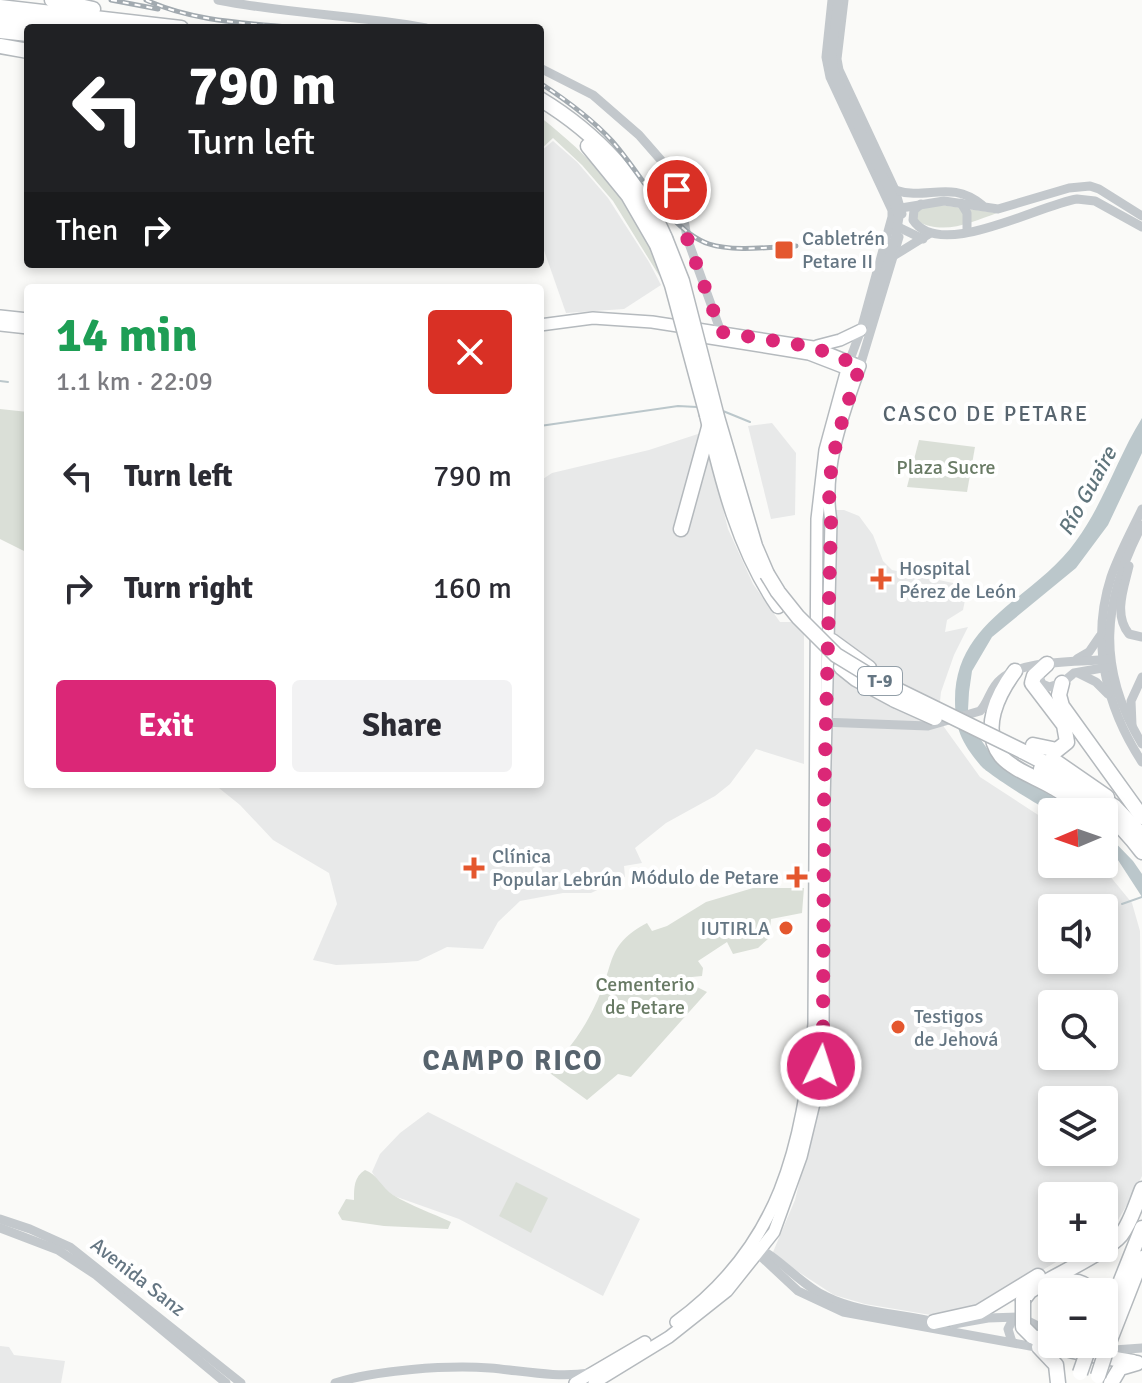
<!DOCTYPE html>
<meta charset="utf-8">
<style>
:root{--surface:#fff;--page:#f2f2f3;--text:#2b2b33;--muted:#7c7c81;--accent:#db2777}
body{margin:0;font-family:Signika,sans-serif;background:var(--page);color:var(--text);height:100vh;display:flex;flex-direction:column;font-size:30px;white-space:nowrap}
*{box-sizing:border-box;margin:0}
p{font-size:26px;color:var(--muted)}
.icon{flex:none;width:44px;height:44px;fill:none;stroke:currentColor;stroke-width:2;stroke-linecap:round;stroke-linejoin:round}
.map{position:relative;flex:1;overflow:hidden}
.details{position:absolute;left:24px;top:284px;width:520px;height:504px;display:flex;flex-direction:column;background:var(--surface);border-radius:8px;box-shadow:0 4px 12px #0003}
.details>*{flex:none}
.guide{position:absolute;left:24px;top:24px;width:520px;height:244px;border-radius:8px;box-shadow:0 4px 12px #0003;background:#202124;color:#fff;overflow:hidden}
.needle{width:52px;rotate:268deg}
.fabs{position:absolute;left:1038px;top:798px;display:grid;gap:16px}
.fabs a{display:grid;place-items:center;width:80px;height:80px;border-radius:8px;background:var(--surface);box-shadow:0 4px 12px #0003;font-size:40px}
.pin{position:absolute;display:grid;place-items:center;width:68px;height:68px;color:#fff;margin:-34px;border:4px solid #fff;border-radius:50%;box-shadow:0 2px 8px #0007}
.me{position:absolute;width:88px;margin:-44px;rotate:4deg;stroke-linejoin:round;filter:drop-shadow(0 0 6px #0008)}
.turn{display:flex;align-items:center;gap:28px;height:168px;padding:0 32px;font-size:36px}
.turn .icon{width:104px;height:104px;stroke-width:2.5}
.turn b{display:block;font-size:56px;line-height:68px}
.then{display:flex;align-items:center;height:76px;padding:0 32px;background:#0003;gap:16px;font-size:30px}
.round{display:grid;place-items:center;flex:none;width:84px;height:84px;border-radius:8px;background:var(--page)}
.head{display:flex;align-items:center;justify-content:space-between;height:136px;padding:0 32px}
h1{font-size:48px;font-weight:700;line-height:60px;color:#1e9e55}
.button{display:flex;gap:16px;margin-top:auto;padding:16px 32px}
.button a{flex:1;height:92px;border-radius:8px;background:var(--accent);color:#fff;font-size:32px;font-weight:700;line-height:92px;text-align:center}
.button a+a{background:var(--page);color:var(--text)}
ul{padding:0;list-style:none}
li{display:flex;align-items:center;gap:24px;height:112px;padding:0 32px}
li div{flex:1}
li b{display:block;font-size:30px}
li em{font-style:normal}
.map>svg:first-child{display:block}
.built{fill:#e8e9e9;fill-rule:evenodd}
.green{fill:#dadfd7}
.water{fill:#bbc7cb}
.lines{fill:none;stroke-linecap:round;stroke-linejoin:round}
.stream{stroke:#bbc7cb;stroke-width:2}
.major-casing{stroke:#b5babe;stroke-width:14}
.highway-casing{stroke:#b4b9bd;stroke-width:17}
.minor{stroke:#c3c8cc;stroke-width:9}
.major{stroke:#fff;stroke-width:11}
.highway{stroke:#fff;stroke-width:14}
.rail-casing{stroke:#a2aab0;stroke-width:5}
.rail{stroke:#fff;stroke-width:2;stroke-dasharray:6;stroke-linecap:butt}
.highway-bridge-casing{stroke:#b4b9bd;stroke-width:17;stroke-linecap:butt}
.minor-bridge{stroke:#c3c8cc;stroke-width:9}
.highway-bridge{stroke:#fff;stroke-width:14}
.route{stroke:#db2777;stroke-width:14;stroke-dasharray:0 25.2}
.poi-dot{fill:#e4572e;stroke:#fff;stroke-width:3}
.labels{text-anchor:middle;dominant-baseline:central;stroke-width:8;stroke-linejoin:round;paint-order:stroke}
.shield{fill:#fff;stroke:#939fa8;stroke-width:2}
.shield-label{font-size:18px;font-weight:bold;fill:#657683}
.poi-label{font-size:20px;fill:#657683;stroke:#fff;text-anchor:start}
.park-label{font-size:20px;fill:#687a64;stroke:#fff}
.street-label{font-size:20px;fill:#657683;stroke:#fff}
.neighbourhood-label{font-size:22px;letter-spacing:2px;fill:#57646e;stroke:#fff}
.water-label{font-size:22px;font-style:italic;fill:#60757c;stroke:#fff}
.district-label{font-size:28px;font-weight:bold;letter-spacing:2px;fill:#57646e;stroke:#fff}
</style>
<div class="map">
<svg width="1142" height="1383" viewBox="0 0 1142 1383">
<rect width="100%" height="100%" fill="#fafaf8"/>
<!-- built -->
<g class="built">
<path d="M 553,141 L 577,162 L 608,198 L 649,262 L 661,285 L 624,309 L 566,313 L 540,239 L 540,152 Z"/>
<path d="M 772,423 L 796,453 L 795,515 L 771,519 L 748,426 Z"/>
<path d="M 704,432 L 728,529 L 753,584 L 780,622 L 804,622 L 804,764 L 756,749 L 730,784 L 715,796 L 666,823 L 635,848 L 642,863 L 624,866 L 625,877 L 591,893 L 563,893 L 520,901 L 498,922 L 483,949 L 447,947 L 418,961 L 386,963 L 336,965 L 313,960 L 337,904 L 329,873 L 273,840 L 240,805 L 214,784 L 540,784 L 540,481 L 552,473 L 649,450 Z"/>
<path d="M 832,510 L 844,510 L 859,516 L 873,535 L 883,561 L 892,570 L 953,583 L 967,590 L 963,610 L 947,620 L 945,632 L 968,627 L 954,655 L 941,692 L 939,711 L 944,727 L 980,777 L 1052,824 L 1052,864 L 1100,864 L 1132,903 L 1140,931 L 1142,1176 L 1131,1198 L 1112,1230 L 1104,1238 L 1104,1196 L 1052,1196 L 1052,1248 L 1080,1248 L 983,1305 L 937,1316 L 865,1304 L 834,1295 L 797,1271 L 773,1252 L 795,1200 L 810,1138 ZM 1052,908 L 1104,908 L 1104,960 L 1052,960 ZM 1052,1004 L 1104,1004 L 1104,1056 L 1052,1056 ZM 1052,1100 L 1104,1100 L 1104,1152 L 1052,1152 Z"/>
<path d="M 428,1112 L 640,1219 L 603,1296 L 459,1219 L 394,1196 L 381,1186 L 372,1172 L 380,1154 L 400,1133 Z"/>
<path d="M 0,1346 L 9,1347 L 14,1355 L 65,1361 L 61,1383 L 0,1383 Z"/>
</g>
<!-- green -->
<g class="green">
<path d="M 540,117 C 594,159 642,210 660,277 L 613,201 L 582,165 L 553,138 L 540,150 Z"/>
<path d="M 941,205 L 997,213 C 972,222 944,236 917,221 L 917,209 Z"/>
<path d="M 0,409 L 28,412 L 28,553 L 0,539 Z"/>
<path d="M 919,440 L 975,447 L 967,492 L 907,487 Z"/>
<path d="M 753,888 L 804,888 L 802,913 L 771,919 L 769,938 L 758,948 L 733,954 L 727,942 L 698,961 L 703,968 L 702,976 L 692,977 L 687,982 L 707,992 L 631,1077 L 618,1074 L 587,1100 L 547,1071 C 570,1050 585,1028 598,999 C 615,962 606,945 647,923 L 652,931 L 667,926 L 706,902 Z"/>
<path d="M 365,1170 C 377,1174 382,1188 393,1195 C 411,1206 432,1213 451,1222 L 448,1229 L 384,1226 L 342,1220 L 338,1213 L 346,1199 L 354,1200 C 354,1187 354,1177 365,1170 Z"/>
<path d="M 516,1182 L 548,1198 L 531,1233 L 499,1216 Z"/>
</g>
<!-- water -->
<g class="water">
<path d="M 1142,418 L 1142,453 L 1108,525 L 1076,568 L 992,637 L 972,671 L 969,692 L 968,710 L 974,730 L 991,754 L 1000,764 L 1077,812 C 1070,812 1060,814 1053,812 C 1043,809 988,774 981,766 C 962,743 955,730 955,700 C 955,619 1035,599 1076,541 C 1104,503 1117,458 1142,418 Z"/>
<path d="M 1104,831 L 1133,861 L 1142,874 L 1142,897 L 1116,857 L 1104,846 Z"/>
</g>
<g class="lines">
<!-- stream -->
<g class="stream">
<path d="M 0,381 L 8,382"/>
<path d="M 26,384 L 28,384"/>
<path d="M 723,411 L 750,422"/>
<path d="M 540,426 L 678,406 L 697,407"/>
<path d="M 1122,904 L 1142,897"/>
</g>
<defs>
<g id="major">
<path d="M 0,316 L 28,319"/>
<path d="M 0,325 L 28,328"/>
<path d="M 540,325 L 593,318 L 652,322 L 813,347 L 860,366 C 843,414 822,469 831,521 L 824,802 L 823,1032 L 816,1095 L 801,1157 L 774,1232 L 727,1291 L 669,1337 L 594,1383"/>
<path d="M 691,335 L 809,354 L 853,371"/>
<path d="M 817,346 L 840,340 L 861,330"/>
<path d="M 676,1322 C 781,1245 802,1147 814,1024 L 817,519 L 825,450 L 849,362"/>
<path d="M 575,1383 L 645,1342"/>
</g>
<g id="highway">
<path d="M 52,0 L 93,9"/>
<path d="M 0,7 L 181,28"/>
<path d="M 0,19 L 90,28"/>
<path d="M 0,31 L 28,34"/>
<path d="M 0,46 L 28,51"/>
<path d="M 540,99 C 596,133 639,178 665,238"/>
<path d="M 588,146 L 628,195 L 657,245"/>
<path d="M 707,415 C 722,481 739,549 778,606"/>
<path d="M 717,417 L 755,546 L 767,574"/>
<path d="M 681,529 L 709,427"/>
<path d="M 832,641 L 869,668"/>
<path d="M 841,667 L 856,679 L 895,700"/>
<path d="M 1015,671 C 998,694 980,729 1001,756 C 1013,770 1038,778 1054,788 C 1066,795 1078,804 1090,812"/>
<path d="M 1062,683 L 1059,695 L 1062,706 L 1142,817"/>
<path d="M 1033,745 L 1057,750 L 1067,742 L 1064,725 L 1032,683 L 1034,676 L 1047,664"/>
<path d="M 1022,751 L 1057,769"/>
<path d="M 1052,759 L 1107,797"/>
<path d="M 1041,769 C 1079,790 1116,816 1142,852"/>
<path d="M 1098,796 L 1115,807 L 1142,835"/>
<path d="M 1054,1292 C 1065,1278 1081,1278 1093,1292"/>
<path d="M 1052,1295 L 1049,1303 L 1052,1319"/>
<path d="M 1023,1300 L 1030,1291 C 1052,1277 1107,1252 1121,1235 C 1131,1222 1136,1204 1142,1189"/>
<path d="M 934,1322 L 979,1312 L 1038,1276"/>
<path d="M 1104,1323 L 1142,1228"/>
<path d="M 1032,1336 C 1062,1352 1100,1356 1133,1362"/>
<path d="M 1108,1345 L 1142,1258"/>
<path d="M 1039,1347 L 1056,1365 L 1058,1383"/>
<path d="M 1111,1383 L 1120,1368 L 1137,1363"/>
</g>
</defs>
<!-- major casing -->
<use href="#major" class="major-casing"/>
<!-- highway casing -->
<use href="#highway" class="highway-casing"/>
<!-- minor -->
<g class="minor">
<path d="M 218,0 C 287,14 357,15 426,28"/>
<path d="M 832,0 L 826,57 L 830,77 L 892,210 L 892,217 L 861,330 L 849,362"/>
<path d="M 844,0 L 837,59 L 839,70 L 895,190 L 902,214"/>
<path d="M 540,68 L 593,95 L 639,135 L 667,167 L 681,201 L 687,238 L 721,332"/>
<path d="M 895,190 C 926,201 951,179 982,205"/>
<path d="M 961,203 L 967,213 L 967,231"/>
<path d="M 921,204 L 914,210 L 913,220 C 940,261 1038,205 1077,199 L 1095,201 L 1142,227"/>
<path d="M 895,209 L 944,201 L 998,209 L 1069,188 L 1090,186 L 1099,189 L 1142,216"/>
<path d="M 892,224 L 923,239"/>
<path d="M 895,255 L 929,234"/>
<path d="M 860,366 L 899,237"/>
<path d="M 1142,509 C 1131,532 1119,554 1111,577 C 1090,642 1106,707 1142,762"/>
<path d="M 1142,525 C 1102,602 1096,668 1142,744"/>
<path d="M 1129,566 C 1124,588 1113,614 1129,634 L 1142,637"/>
<path d="M 1077,659 L 1089,652 L 1100,636"/>
<path d="M 1037,672 L 1042,684 L 1049,687 L 1062,683 L 1074,673 L 1108,667"/>
<path d="M 1078,673 L 1096,682 L 1108,694"/>
<path d="M 821,722 L 928,726 L 980,711 C 989,702 990,688 1000,680 C 1023,658 1080,663 1110,659"/>
<path d="M 1132,725 L 1131,701 L 1142,677"/>
<path d="M 0,1219 L 30,1229 L 70,1247 L 241,1383"/>
<path d="M 0,1228 L 58,1250 L 96,1275 L 226,1383"/>
<path d="M 754,1247 C 774,1252 802,1286 825,1296 C 861,1314 901,1313 939,1323"/>
<path d="M 753,1249 L 798,1291 L 843,1312 L 1041,1348"/>
<path d="M 954,1324 L 988,1318 L 1020,1317 L 1052,1333"/>
<path d="M 1012,1342 L 1008,1329 L 1012,1321 L 1017,1318"/>
<path d="M 1086,1345 L 1114,1350 L 1142,1348"/>
<path d="M 335,1383 C 377,1370 446,1365 490,1368 C 524,1371 556,1378 590,1373"/>
</g>
<!-- major -->
<use href="#major" class="major"/>
<!-- highway -->
<use href="#highway" class="highway"/>
<defs>
<g id="rail">
<path d="M 111,0 L 158,9"/>
<path d="M 146,0 C 194,22 247,23 299,28"/>
<path d="M 540,83 C 566,100 591,118 612,141 C 640,172 670,231 709,244 C 733,252 771,247 796,246"/>
</g>
</defs>
<!-- rail casing -->
<use href="#rail" class="rail-casing"/>
<!-- rail -->
<use href="#rail" class="rail"/>
<defs>
<g id="highway-bridge">
<path d="M 665,238 L 682,281 L 717,417"/>
<path d="M 657,245 L 672,285 L 707,415"/>
<path d="M 767,574 L 778,592 L 798,617 L 836,655 L 877,680 L 1022,751"/>
<path d="M 895,700 L 935,718"/>
<path d="M 1023,1300 L 1023,1327 L 1032,1336"/>
<path d="M 1080,1373 L 1090,1344"/>
<path d="M 1098,1376 L 1108,1345"/>
</g>
</defs>
<!-- highway-bridge casing -->
<use href="#highway-bridge" class="highway-bridge-casing"/>
<!-- minor-bridge -->
<path class="minor-bridge" d="M 838,0 L 832,51 L 833,67 L 843,95 L 892,195 L 899,217 L 896,235 L 869,323"/>
<!-- highway-bridge -->
<use href="#highway-bridge" class="highway-bridge"/>
</g>
<g class="lines">
<!-- route -->
<path class="route" d="M 677,190 L 687,238 L 721,332 L 813,347 L 860,366 C 844,415 823,469 831,521 L 824,802 L 823,1032 L 821,1066"/>
</g>
<!-- markers -->
<g class="poi-dot">
<rect x="774" y="240" width="20" height="20" rx="4"/>
<path d="M877 567h8v8h8v8h-8v8h-8v-8h-8v-8h8z"/>
<path d="M470 856h8v8h8v8h-8v8h-8v-8h-8v-8h8z"/>
<path d="M793 865h8v8h8v8h-8v8h-8v-8h-8v-8h8z"/>
<circle cx="786" cy="928" r="8"/>
<circle cx="898" cy="1027" r="8"/>
</g>
<g class="labels">
<!-- shield labels -->
<rect class="shield" x="858" y="667" width="44" height="28" rx="6"/>
<g class="shield-label">
<text x="880" y="681">T-9</text>
</g>
<!-- poi labels -->
<g class="poi-label">
<text x="802" y="238">Cabletrén<tspan x="802" dy="23">Petare II</tspan></text>
<text x="899" y="568">Hospital<tspan x="899" dy="23">Pérez de León</tspan></text>
<text x="492" y="856">Clínica<tspan x="492" dy="23">Popular Lebrún</tspan></text>
<text x="779" y="877" text-anchor="end">Módulo de Petare</text>
<text x="770" y="928" text-anchor="end">IUTIRLA</text>
<text x="914" y="1016">Testigos<tspan x="914" dy="23">de Jehová</tspan></text>
</g>
<!-- park labels -->
<g class="park-label">
<text x="946" y="467">Plaza Sucre</text>
<text x="645" y="984">Cementerio<tspan x="645" dy="23">de Petare</tspan></text>
</g>
<!-- street labels -->
<g class="street-label">
<text transform="translate(138 1277) rotate(38)">Avenida Sanz</text>
</g>
<!-- neighbourhood labels -->
<g class="neighbourhood-label">
<text x="986" y="413">CASCO DE PETARE</text>
</g>
<!-- water labels -->
<g class="water-label">
<text transform="translate(1087 491) rotate(-61)">Río Guaire</text>
</g>
<!-- district labels -->
<g class="district-label">
<text x="513" y="1061">CAMPO RICO</text>
</g>
</g>
</svg>
<div class="fabs">
<a><svg class="needle" viewBox="-14 -14 28 28"><path d="M0-13l5 13h-10z" fill="#e53935"/><path d="M0 13l5-13h-10z" fill="#7c7c81"/></svg></a>
<a><svg class="icon" aria-label="sound" viewBox="0 0 24 24"><path d="M4 9h4l5-4v14l-5-4H4zM17 9q2 3 0 6"/></svg></a>
<a><svg class="icon" aria-label="search" viewBox="0 0 24 24"><circle cx="10" cy="10" r="6"/><path d="M15 15l6 6"/></svg></a>
<a><svg class="icon" aria-label="layers" viewBox="0 0 24 24"><path d="M12 4l9 5-9 5-9-5zM3 14l9 5 9-5"/></svg></a>
<a>+</a>
<a>−</a>
</div>
<div class="pin" style="left:677px;top:190px;background:#d93025"><svg class="icon" aria-label="arrive" viewBox="0 0 24 24"><path d="M6 21V4h12l-3 4 3 4H6"/></svg></div>
<svg class="me" style="left:821px;top:1066px" viewBox="-20 -20 40 40"><circle r="17" fill="#db2777" stroke="#fff" stroke-width="3"/><path d="M0-11L8 9 0 5-8 9z" fill="#fff"/></svg>
<div class="guide">
<div class="turn"><svg class="icon" aria-label="left" viewBox="0 0 24 24"><path d="M17 20v-9H6M10 6l-5 5 5 5"/></svg><div><b>790 m</b>Turn left</div></div>
<div class="then">Then<svg class="icon" aria-label="right" viewBox="0 0 24 24"><path d="M7 20v-9h11M14 6l5 5-5 5"/></svg></div>
</div>
<section class="details">
<div class="head"><div><h1>14 min</h1><p>1.1 km · 22:09</p></div><a class="round" style="background:#d93025;color:#fff"><svg class="icon" aria-label="close" viewBox="0 0 24 24"><path d="M6 6l12 12M18 6L6 18"/></svg></a></div>
<ul>
<li><svg class="icon" aria-label="left" viewBox="0 0 24 24"><path d="M17 20v-9H6M10 6l-5 5 5 5"/></svg><div><b>Turn left</b></div><em>790 m</em></li>
<li><svg class="icon" aria-label="right" viewBox="0 0 24 24"><path d="M7 20v-9h11M14 6l5 5-5 5"/></svg><div><b>Turn right</b></div><em>160 m</em></li>
</ul>
<div class="button"><a>Exit</a><a>Share</a></div>
</section>
</div>
